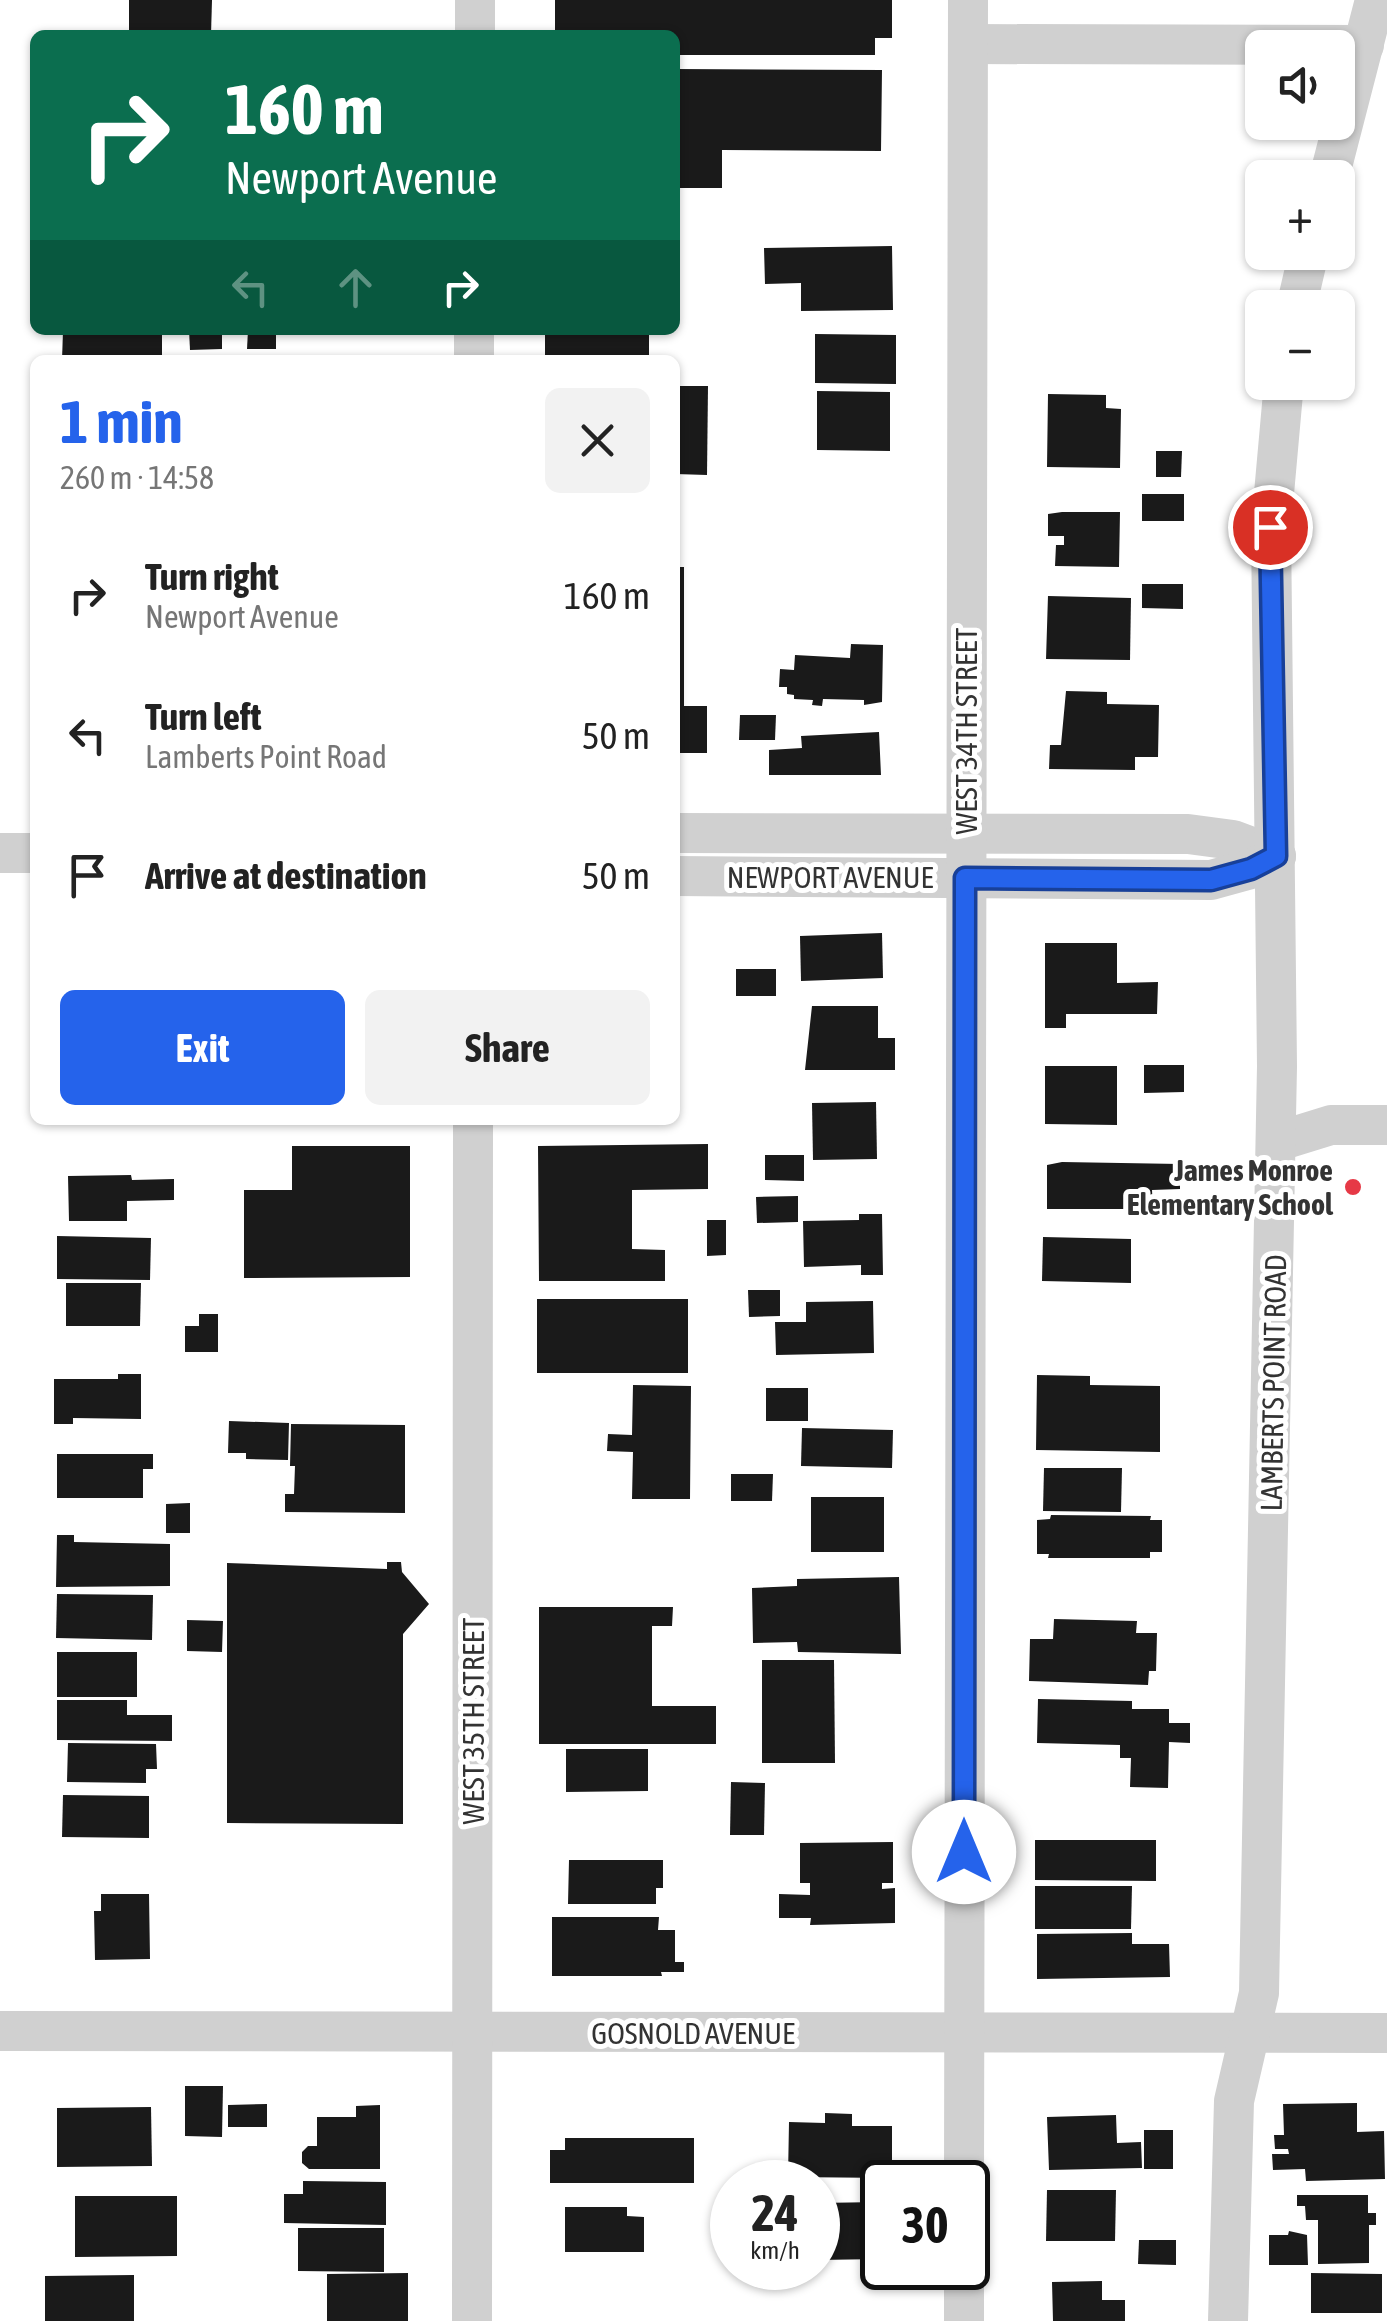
<!DOCTYPE html>
<meta charset="utf-8">
<style>
:root{--surface:#fff;--page:#f2f2f2;--text:#222;--muted:#767676;--accent:#2563eb}
body{margin:0;font-family:"Asap Condensed",sans-serif;background:var(--page);color:var(--text);height:100vh;display:flex;flex-direction:column;font-size:38px;white-space:nowrap}
*{box-sizing:border-box;margin:0}
p{font-size:32px;color:var(--muted)}
.icon{flex:none;width:55px;height:55px;fill:none;stroke:currentColor;stroke-width:2;stroke-linecap:round;stroke-linejoin:round}
.map{position:relative;flex:1;overflow:hidden}
.drawer{position:absolute;left:30px;top:355px;width:650px;height:770px;display:flex;flex-direction:column;background:var(--surface);border-radius:15px;box-shadow:0 2px 8px #0004}
.drawer>*{flex:none}
.banner{position:absolute;left:30px;top:30px;width:650px;height:305px;border-radius:15px;box-shadow:0 2px 8px #0004;background:#0b6e4f;color:#fff;overflow:hidden}
.tools{position:absolute;left:1245px;top:30px;display:grid;gap:20px}
.tools a{display:grid;place-items:center;width:110px;height:110px;border-radius:15px;background:var(--surface);box-shadow:0 2px 8px #0004;font-size:50px}
.speed{position:absolute;left:710px;top:2160px;display:flex;gap:20px;font-size:50px;font-weight:700;text-align:center}
.speed>*{display:grid;place-content:center;width:130px;height:130px;border-radius:50%;background:var(--surface);box-shadow:0 2px 8px #0004;line-height:1}
.speed small{font-size:25px;font-weight:400}
.speed .limit{border:5px solid #111;border-radius:15px;background:#fff;color:#111}
.pin{position:absolute;display:grid;place-items:center;width:85px;height:85px;color:#fff;margin:-42px;border:5px solid #fff;border-radius:50%;box-shadow:0 2px 10px #0007}
.me{position:absolute;width:110px;margin:-55px;rotate:0deg;stroke-linejoin:round;filter:drop-shadow(0 0 8px #0008)}
.turn{display:flex;align-items:center;gap:35px;height:210px;padding:0 30px;font-size:45px}
.turn .icon{width:130px;height:130px;stroke-width:2.5}
.turn b{display:block;font-size:70px;line-height:85px}
.lanes{display:flex;align-items:center;height:95px;padding:0 30px;background:#0003;justify-content:center;gap:50px;direction:ltr}
.lanes .off{opacity:.35}
.round{display:grid;place-items:center;flex:none;width:105px;height:105px;border-radius:15px;background:var(--page)}
.head{display:flex;align-items:center;justify-content:space-between;height:170px;padding:0 30px}
h1{font-size:60px;font-weight:700;line-height:75px;color:var(--accent)}
.primary-button{display:flex;gap:20px;margin-top:auto;padding:20px 30px}
.primary-button a{flex:1;height:115px;border-radius:15px;background:var(--accent);color:#fff;font-size:40px;font-weight:700;line-height:115px;text-align:center}
.primary-button a+a{background:var(--page);color:var(--text)}
ul{padding:0;list-style:none}
li{display:flex;align-items:center;gap:30px;height:140px;padding:0 30px}
li div{flex:1}
li b{display:block;font-size:38px}
li em{font-style:normal}
.map>svg:first-child{display:block}
.building{fill:#1a1a1a}
.lines{fill:none;stroke-linecap:round;stroke-linejoin:round}
.minor{stroke:#d0d0d0;stroke-width:40}
.route-casing{stroke:#184099;stroke-width:25}
.route{stroke:#2563eb;stroke-width:18}
.poi-dot{fill:#e63946;stroke:#fff;stroke-width:4}
.labels{text-anchor:middle;dominant-baseline:central;stroke-width:10;stroke-linejoin:round;paint-order:stroke}
.street-label{font-size:30px;fill:#333;stroke:#fff}
.poi-label{font-size:30px;font-weight:bold;fill:#333;stroke:#fff;text-anchor:end}
</style>
<div class="map">
<svg width="1387" height="2321" viewBox="0 0 1387 2321">
<rect width="100%" height="100%" fill="#fff"/>
<!-- building -->
<g class="building">
<path d="M 129,0 L 212,0 L 211,35 L 129,35 Z"/>
<path d="M 555,0 L 892,0 L 892,38 L 875,38 L 875,55 L 675,55 L 675,35 L 555,35 Z"/>
<path d="M 675,69 L 882,70 L 881,151 L 722,150 L 722,188 L 675,188 Z"/>
<path d="M 892,246 L 893,310 L 801,311 L 801,283 L 765,284 L 764,248 Z"/>
<path d="M 189,330 L 222,330 L 222,349 L 190,350 Z"/>
<path d="M 248,330 L 276,330 L 276,349 L 247,349 Z"/>
<rect x="545" y="330" width="104" height="30"/>
<path d="M 63,331 L 162,331 L 162,360 L 62,360 Z"/>
<path d="M 815,334 L 896,335 L 896,384 L 815,383 Z"/>
<path d="M 675,386 L 708,386 L 707,475 L 675,474 Z"/>
<path d="M 817,391 L 890,392 L 890,451 L 817,450 Z"/>
<path d="M 1048,394 L 1106,395 L 1106,408 L 1121,409 L 1120,468 L 1047,467 Z"/>
<path d="M 1156,451 L 1182,451 L 1181,477 L 1156,477 Z"/>
<rect x="1142" y="494" width="42" height="27"/>
<path d="M 1062,512 L 1120,512 L 1119,567 L 1055,566 L 1056,545 L 1064,545 L 1064,536 L 1048,536 L 1048,514 Z"/>
<path d="M 675,567 L 684,567 L 684,706 L 707,706 L 707,753 L 675,753 Z"/>
<path d="M 1142,584 L 1183,584 L 1183,609 L 1142,608 Z"/>
<path d="M 1048,596 L 1131,598 L 1130,660 L 1046,659 Z"/>
<path d="M 851,644 L 883,645 L 882,702 L 864,705 L 864,700 L 823,699 L 822,706 L 812,705 L 813,700 L 794,699 L 794,695 L 787,694 L 787,687 L 779,687 L 780,669 L 794,670 L 795,655 L 850,658 Z"/>
<path d="M 1066,691 L 1107,692 L 1107,704 L 1159,705 L 1158,757 L 1135,757 L 1135,770 L 1049,769 L 1050,745 L 1061,745 Z"/>
<path d="M 740,715 L 776,715 L 775,740 L 739,740 Z"/>
<path d="M 879,732 L 881,775 L 769,775 L 769,750 L 802,748 L 801,736 Z"/>
<path d="M 882,933 L 883,978 L 801,981 L 800,936 Z"/>
<path d="M 1045,943 L 1117,943 L 1117,983 L 1158,982 L 1157,1014 L 1066,1014 L 1066,1028 L 1045,1028 Z"/>
<rect x="736" y="969" width="40" height="27"/>
<path d="M 812,1006 L 878,1006 L 878,1038 L 895,1038 L 895,1070 L 805,1070 Z"/>
<path d="M 1144,1065 L 1184,1065 L 1184,1092 L 1144,1093 Z"/>
<path d="M 1045,1066 L 1117,1066 L 1117,1125 L 1045,1124 Z"/>
<path d="M 876,1102 L 877,1159 L 813,1160 L 812,1103 Z"/>
<path d="M 708,1144 L 708,1189 L 632,1190 L 632,1249 L 665,1250 L 665,1281 L 539,1281 L 538,1146 Z"/>
<path d="M 292,1146 L 410,1146 L 410,1277 L 244,1278 L 244,1190 L 292,1190 Z"/>
<path d="M 765,1155 L 804,1155 L 804,1181 L 765,1180 Z"/>
<path d="M 1062,1162 L 1180,1164 L 1180,1189 L 1152,1190 L 1153,1209 L 1047,1209 L 1047,1165 Z"/>
<path d="M 131,1175 L 132,1180 L 174,1179 L 174,1200 L 127,1201 L 127,1221 L 69,1221 L 68,1176 Z"/>
<path d="M 798,1196 L 798,1222 L 757,1223 L 756,1197 Z"/>
<path d="M 859,1214 L 882,1214 L 883,1275 L 861,1275 L 861,1265 L 804,1267 L 803,1221 L 859,1220 Z"/>
<path d="M 707,1220 L 726,1220 L 726,1255 L 707,1256 Z"/>
<path d="M 57,1236 L 151,1238 L 150,1280 L 57,1279 Z"/>
<path d="M 1043,1237 L 1131,1239 L 1131,1283 L 1042,1281 Z"/>
<path d="M 66,1283 L 141,1283 L 140,1326 L 66,1326 Z"/>
<path d="M 748,1290 L 780,1290 L 780,1316 L 749,1317 Z"/>
<rect x="537" y="1299" width="151" height="74"/>
<path d="M 873,1301 L 874,1353 L 776,1355 L 775,1322 L 806,1322 L 806,1302 Z"/>
<path d="M 199,1314 L 218,1314 L 218,1352 L 185,1352 L 185,1326 L 199,1326 Z"/>
<path d="M 118,1374 L 141,1374 L 141,1419 L 73,1418 L 73,1424 L 54,1424 L 54,1379 L 118,1379 Z"/>
<path d="M 1037,1375 L 1090,1376 L 1090,1385 L 1160,1386 L 1160,1452 L 1036,1450 Z"/>
<path d="M 633,1385 L 691,1386 L 690,1499 L 632,1499 L 633,1452 L 607,1451 L 608,1434 L 632,1435 Z"/>
<rect x="766" y="1388" width="42" height="33"/>
<path d="M 229,1421 L 289,1423 L 288,1460 L 246,1459 L 246,1453 L 228,1453 Z"/>
<path d="M 291,1424 L 405,1425 L 405,1513 L 285,1512 L 285,1494 L 294,1494 L 295,1466 L 290,1466 Z"/>
<path d="M 802,1428 L 893,1430 L 892,1468 L 801,1466 Z"/>
<path d="M 57,1454 L 153,1454 L 153,1469 L 143,1469 L 143,1498 L 57,1498 Z"/>
<path d="M 1044,1468 L 1122,1468 L 1121,1512 L 1043,1511 Z"/>
<path d="M 731,1474 L 773,1474 L 772,1501 L 731,1501 Z"/>
<rect x="811" y="1497" width="73" height="55"/>
<path d="M 190,1503 L 190,1533 L 166,1533 L 166,1504 Z"/>
<path d="M 1051,1515 L 1151,1516 L 1150,1520 L 1162,1520 L 1162,1552 L 1150,1552 L 1150,1558 L 1048,1558 L 1049,1554 L 1037,1554 L 1037,1520 L 1050,1519 Z"/>
<path d="M 57,1535 L 74,1535 L 74,1542 L 170,1544 L 170,1586 L 56,1587 Z"/>
<path d="M 387,1562 L 401,1562 L 402,1572 L 429,1604 L 403,1634 L 403,1824 L 227,1823 L 227,1563 L 387,1569 Z"/>
<path d="M 899,1577 L 901,1654 L 798,1652 L 797,1642 L 753,1643 L 752,1588 L 797,1586 L 797,1579 Z"/>
<path d="M 57,1594 L 153,1595 L 152,1640 L 56,1638 Z"/>
<path d="M 539,1607 L 673,1607 L 672,1626 L 652,1626 L 652,1706 L 716,1706 L 716,1744 L 539,1744 Z"/>
<path d="M 1054,1619 L 1137,1621 L 1136,1633 L 1157,1633 L 1156,1671 L 1149,1671 L 1148,1685 L 1029,1681 L 1030,1639 L 1053,1639 Z"/>
<path d="M 187,1620 L 223,1621 L 222,1652 L 187,1651 Z"/>
<rect x="57" y="1652" width="80" height="45"/>
<path d="M 762,1660 L 834,1660 L 835,1763 L 762,1763 Z"/>
<path d="M 1038,1699 L 1132,1701 L 1132,1709 L 1169,1709 L 1169,1723 L 1190,1723 L 1190,1743 L 1169,1742 L 1168,1788 L 1130,1787 L 1131,1758 L 1120,1758 L 1120,1745 L 1037,1743 Z"/>
<path d="M 57,1700 L 127,1700 L 127,1715 L 172,1715 L 172,1741 L 57,1740 Z"/>
<path d="M 68,1743 L 156,1744 L 157,1769 L 146,1769 L 146,1783 L 67,1782 Z"/>
<path d="M 566,1749 L 648,1749 L 648,1791 L 566,1792 Z"/>
<path d="M 731,1782 L 765,1783 L 764,1835 L 730,1835 Z"/>
<path d="M 63,1795 L 149,1796 L 149,1838 L 62,1837 Z"/>
<path d="M 1035,1840 L 1156,1840 L 1156,1881 L 1035,1880 Z"/>
<path d="M 893,1842 L 893,1883 L 882,1883 L 882,1889 L 895,1888 L 895,1923 L 810,1925 L 811,1918 L 779,1918 L 779,1894 L 810,1895 L 810,1883 L 800,1883 L 800,1843 Z"/>
<path d="M 569,1860 L 663,1860 L 663,1888 L 656,1888 L 656,1904 L 568,1904 Z"/>
<path d="M 1035,1886 L 1132,1886 L 1131,1929 L 1035,1929 Z"/>
<path d="M 101,1894 L 149,1894 L 150,1959 L 95,1960 L 94,1911 L 101,1911 Z"/>
<path d="M 552,1917 L 659,1917 L 658,1930 L 675,1930 L 675,1962 L 684,1962 L 684,1972 L 661,1972 L 662,1976 L 552,1976 Z"/>
<path d="M 1132,1933 L 1132,1944 L 1169,1944 L 1170,1977 L 1037,1979 L 1037,1934 Z"/>
<path d="M 185,2086 L 223,2086 L 222,2137 L 185,2136 Z"/>
<path d="M 1357,2103 L 1357,2132 L 1384,2131 L 1385,2179 L 1306,2181 L 1305,2169 L 1273,2170 L 1272,2154 L 1289,2154 L 1288,2149 L 1275,2149 L 1274,2135 L 1284,2135 L 1283,2104 Z"/>
<path d="M 267,2104 L 267,2127 L 228,2127 L 228,2105 Z"/>
<path d="M 380,2105 L 380,2169 L 309,2169 L 302,2163 L 302,2152 L 308,2146 L 317,2146 L 317,2117 L 356,2117 L 356,2106 Z"/>
<path d="M 151,2107 L 152,2166 L 57,2167 L 57,2108 Z"/>
<path d="M 825,2113 L 852,2114 L 852,2126 L 892,2126 L 892,2178 L 788,2177 L 789,2122 L 825,2123 Z"/>
<path d="M 1116,2115 L 1117,2143 L 1141,2142 L 1142,2168 L 1049,2170 L 1047,2117 Z"/>
<rect x="1144" y="2130" width="29" height="39"/>
<path d="M 565,2138 L 694,2138 L 694,2183 L 550,2183 L 550,2150 L 565,2150 Z"/>
<path d="M 303,2181 L 386,2182 L 386,2225 L 284,2223 L 284,2194 L 303,2194 Z"/>
<path d="M 1047,2190 L 1116,2190 L 1115,2241 L 1046,2241 Z"/>
<path d="M 1297,2195 L 1368,2195 L 1368,2213 L 1376,2213 L 1376,2225 L 1369,2225 L 1369,2263 L 1318,2264 L 1318,2220 L 1306,2220 L 1305,2206 L 1297,2206 Z"/>
<path d="M 75,2196 L 177,2196 L 177,2256 L 75,2257 Z"/>
<path d="M 880,2202 L 882,2259 L 818,2260 L 818,2203 Z"/>
<path d="M 565,2207 L 627,2207 L 627,2216 L 644,2217 L 644,2252 L 565,2252 Z"/>
<path d="M 298,2228 L 384,2228 L 384,2272 L 298,2271 Z"/>
<path d="M 1289,2231 L 1307,2235 L 1308,2265 L 1269,2265 L 1269,2235 L 1288,2235 Z"/>
<path d="M 1139,2240 L 1176,2240 L 1176,2265 L 1138,2264 Z"/>
<path d="M 408,2273 L 408,2321 L 327,2321 L 327,2274 Z"/>
<path d="M 1311,2273 L 1382,2274 L 1382,2313 L 1311,2313 Z"/>
<path d="M 134,2275 L 134,2321 L 45,2321 L 45,2276 Z"/>
<path d="M 1102,2281 L 1102,2300 L 1125,2300 L 1125,2321 L 1053,2321 L 1052,2282 Z"/>
</g>
<g class="lines">
<!-- minor -->
<g class="minor">
<path d="M 475,35 L 475,0"/>
<path d="M 968,44 L 1364,45"/>
<path d="M 1329,178 L 1375,0"/>
<path d="M 1296,308 L 1309,252"/>
<path d="M 474,360 L 474,330"/>
<path d="M 675,833 L 1188,834 L 1233,840 L 1276,856"/>
<path d="M 0,853 L 35,853"/>
<path d="M 675,876 L 1211,880 L 1251,869 L 1276,856"/>
<path d="M 1276,1142 L 1331,1125 L 1387,1125"/>
<path d="M 0,2031 L 1387,2033"/>
<path d="M 964,2182 L 968,0"/>
<path d="M 472,2321 L 473,1120"/>
<path d="M 964,2321 L 964,2268"/>
<path d="M 1228,2321 L 1234,2101 L 1259,1993 L 1277,1066 L 1271,527 L 1284,382"/>
</g>
</g>
<g class="lines">
<defs>
<path id="route" d="M 964,1852 L 965,878 L 1211,880 L 1251,869 L 1276,856 L 1270,527"/>
</defs>
<!-- route casing -->
<use href="#route" class="route-casing"/>
<!-- route -->
<use href="#route" class="route"/>
</g>
<!-- markers -->
<circle class="poi-dot" cx="1353" cy="1187" r="10"/>
<g class="labels">
<!-- street labels -->
<g class="street-label">
<text transform="translate(966 731) rotate(-90)">WEST 34TH STREET</text>
<text x="830" y="877">NEWPORT AVENUE</text>
<text transform="translate(1273 1383) rotate(-89)">LAMBERTS POINT ROAD</text>
<text transform="translate(473 1721) rotate(-90)">WEST 35TH STREET</text>
<text x="693" y="2033">GOSNOLD AVENUE</text>
</g>
<!-- poi labels -->
<g class="poi-label">
<text x="1333" y="1170">James Monroe<tspan x="1333" dy="34">Elementary School</tspan></text>
</g>
</g>
</svg>
<div class="tools">
<a><svg class="icon" aria-label="sound" viewBox="0 0 24 24"><path d="M4 9h4l5-4v14l-5-4H4zM17 9q2 3 0 6"/></svg></a>
<a>+</a>
<a>−</a>
</div>
<div class="speed"><div>24<small>km/h</small></div><div class="limit">30</div></div>
<div class="pin" style="left:1270px;top:527px;background:#d93025"><svg class="icon" aria-label="arrive" viewBox="0 0 24 24"><path d="M6 21V4h12l-3 4 3 4H6"/></svg></div>
<svg class="me" style="left:964px;top:1852px" viewBox="-20 -20 40 40"><circle r="19" fill="#fff"/><path d="M0-13L10 11 0 6-10 11z" fill="#2563eb"/></svg>
<div class="banner">
<div class="turn"><svg class="icon" aria-label="right" viewBox="0 0 24 24"><path d="M7 20v-9h11M14 6l5 5-5 5"/></svg><div><b>160 m</b>Newport Avenue</div></div>
<div class="lanes"><svg class="icon off" aria-label="left" viewBox="0 0 24 24"><path d="M17 20v-9H6M10 6l-5 5 5 5"/></svg><svg class="icon off" aria-label="ahead" viewBox="0 0 24 24"><path d="M12 20V5M6 11l6-6 6 6"/></svg><svg class="icon" aria-label="right" viewBox="0 0 24 24"><path d="M7 20v-9h11M14 6l5 5-5 5"/></svg></div>
</div>
<section class="drawer">
<div class="head"><div><h1>1 min</h1><p>260 m · 14:58</p></div><a class="round"><svg class="icon" aria-label="close" viewBox="0 0 24 24"><path d="M6 6l12 12M18 6L6 18"/></svg></a></div>
<ul>
<li><svg class="icon" aria-label="right" viewBox="0 0 24 24"><path d="M7 20v-9h11M14 6l5 5-5 5"/></svg><div><b>Turn right</b><p>Newport Avenue</p></div><em>160 m</em></li>
<li><svg class="icon" aria-label="left" viewBox="0 0 24 24"><path d="M17 20v-9H6M10 6l-5 5 5 5"/></svg><div><b>Turn left</b><p>Lamberts Point Road</p></div><em>50 m</em></li>
<li><svg class="icon" aria-label="arrive" viewBox="0 0 24 24"><path d="M6 21V4h12l-3 4 3 4H6"/></svg><div><b>Arrive at destination</b></div><em>50 m</em></li>
</ul>
<div class="primary-button"><a>Exit</a><a>Share</a></div>
</section>
</div>
